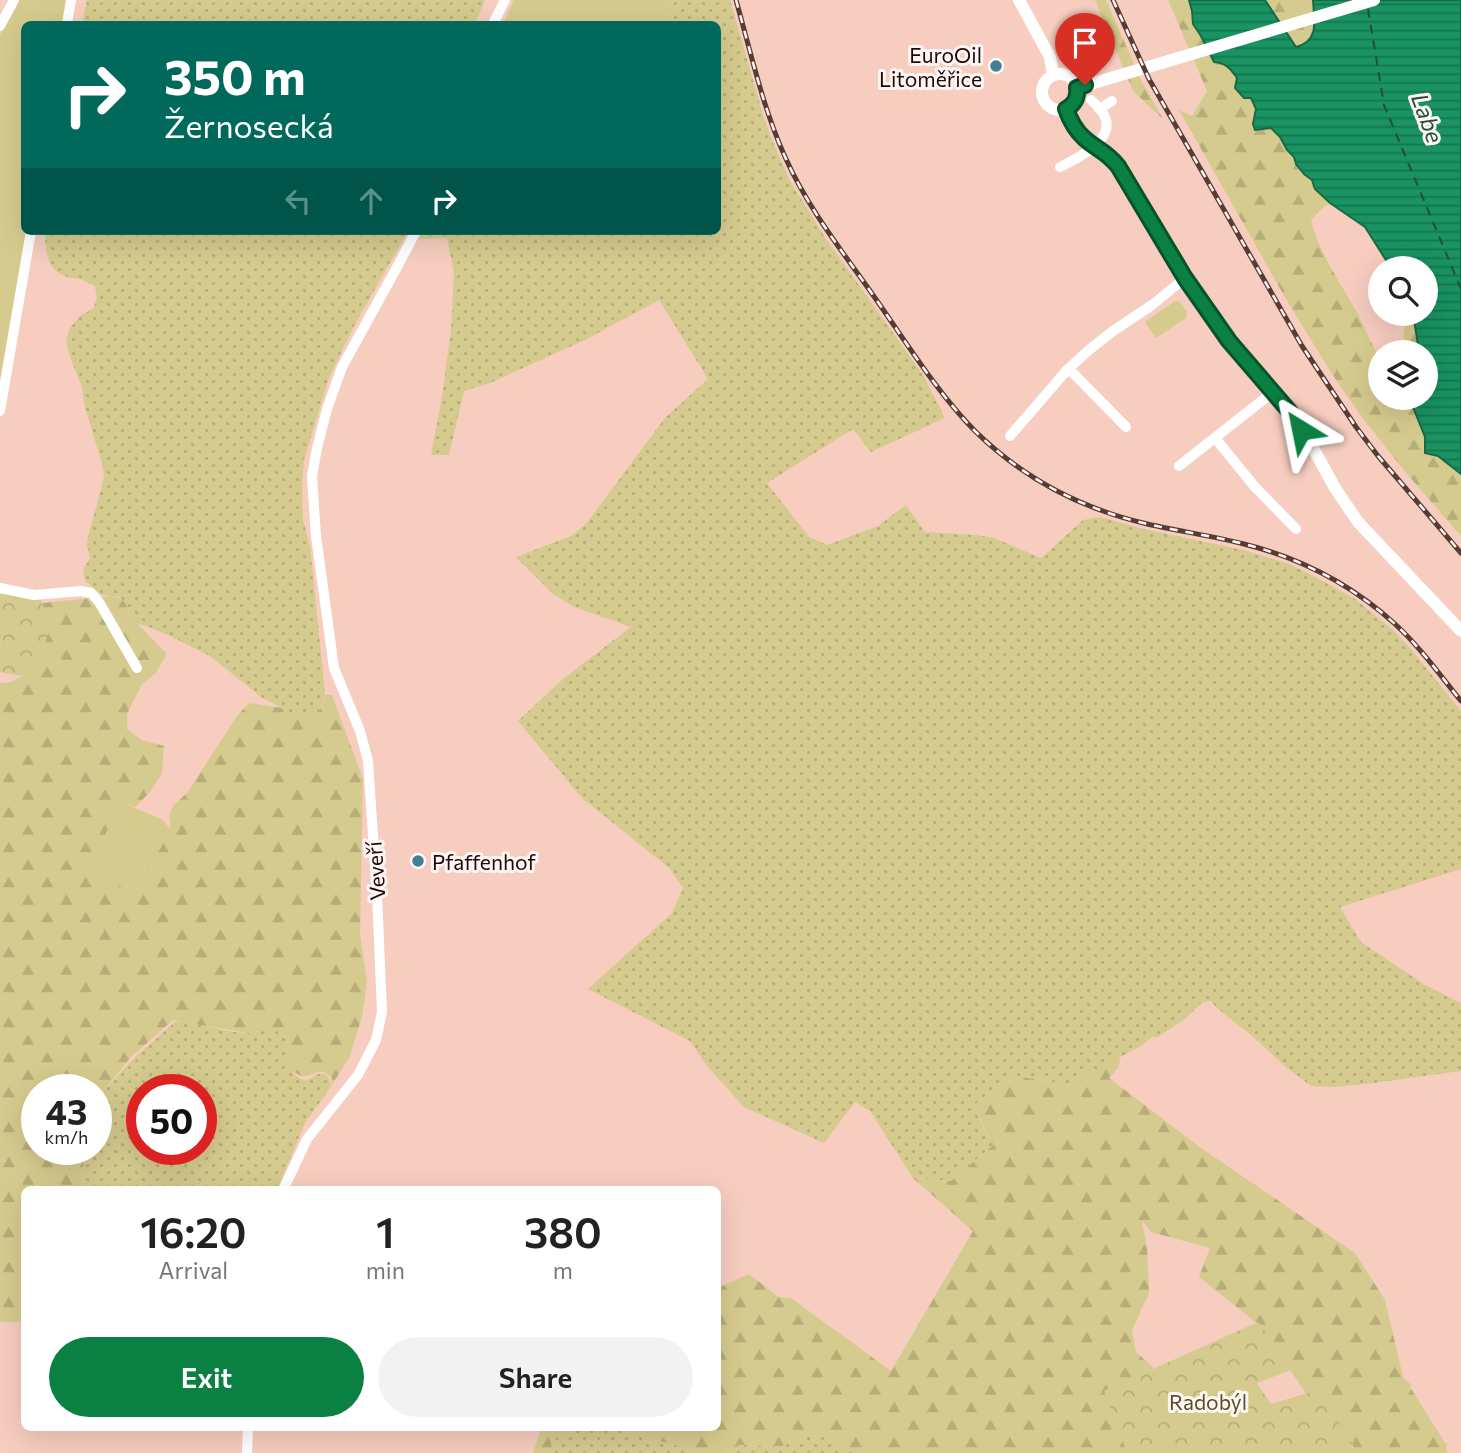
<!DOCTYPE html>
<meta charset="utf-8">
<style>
:root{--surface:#fff;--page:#f2f2f2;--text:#222;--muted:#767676;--accent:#0b8043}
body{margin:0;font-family:Commissioner,sans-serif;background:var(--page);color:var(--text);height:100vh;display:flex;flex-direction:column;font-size:26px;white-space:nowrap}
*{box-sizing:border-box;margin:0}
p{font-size:23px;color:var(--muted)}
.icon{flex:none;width:38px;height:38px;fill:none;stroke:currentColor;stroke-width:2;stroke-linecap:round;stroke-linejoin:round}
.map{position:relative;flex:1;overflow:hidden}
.details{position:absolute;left:21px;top:1186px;width:700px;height:245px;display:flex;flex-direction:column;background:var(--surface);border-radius:10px;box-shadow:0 7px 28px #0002}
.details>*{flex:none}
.top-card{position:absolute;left:21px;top:21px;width:700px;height:214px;border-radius:10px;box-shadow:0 7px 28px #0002;background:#00695c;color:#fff;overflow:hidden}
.buttons{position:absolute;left:1368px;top:256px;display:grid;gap:14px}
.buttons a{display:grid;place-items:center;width:70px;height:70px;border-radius:50%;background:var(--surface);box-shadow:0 7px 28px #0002;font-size:35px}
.speed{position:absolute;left:21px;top:1074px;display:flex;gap:14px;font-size:35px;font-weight:700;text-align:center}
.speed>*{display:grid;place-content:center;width:91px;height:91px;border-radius:50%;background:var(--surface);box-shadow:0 7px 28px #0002;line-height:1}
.speed small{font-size:18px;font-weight:400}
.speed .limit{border:10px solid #d22;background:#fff;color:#111}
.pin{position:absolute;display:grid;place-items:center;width:60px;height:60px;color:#fff;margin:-72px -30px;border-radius:50% 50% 50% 0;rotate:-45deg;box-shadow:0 0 7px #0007}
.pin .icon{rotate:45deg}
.me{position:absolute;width:77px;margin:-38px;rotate:325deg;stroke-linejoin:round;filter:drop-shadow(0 0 5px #0008)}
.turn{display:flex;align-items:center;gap:24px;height:147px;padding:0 28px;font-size:32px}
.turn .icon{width:91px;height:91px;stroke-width:2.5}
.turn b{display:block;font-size:49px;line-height:60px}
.lanes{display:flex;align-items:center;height:66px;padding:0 28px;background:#0003;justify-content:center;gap:35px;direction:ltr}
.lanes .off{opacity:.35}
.eta{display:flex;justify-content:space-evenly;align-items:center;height:119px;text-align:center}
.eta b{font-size:42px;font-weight:600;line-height:49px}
.button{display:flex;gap:14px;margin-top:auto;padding:14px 28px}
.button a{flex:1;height:80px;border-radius:42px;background:var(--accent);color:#fff;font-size:28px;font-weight:600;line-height:80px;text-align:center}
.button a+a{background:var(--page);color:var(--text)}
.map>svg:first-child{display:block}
.grass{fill:url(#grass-dots);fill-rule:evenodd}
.forest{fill:url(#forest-firs)}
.park{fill:url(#park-crowns)}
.garden{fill:#d6cb8e}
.water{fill:url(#water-rules);stroke:#1a6944;stroke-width:2}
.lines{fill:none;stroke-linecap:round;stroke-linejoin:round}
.ferry{stroke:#235039;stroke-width:2;stroke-dasharray:9 7;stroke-linecap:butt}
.minor{stroke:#fff;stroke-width:10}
.major{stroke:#fff;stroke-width:12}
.rail-casing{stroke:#573c34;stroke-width:5}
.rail{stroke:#fef6f4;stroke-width:2.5;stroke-dasharray:8;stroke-linecap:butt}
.route-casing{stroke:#07532c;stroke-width:18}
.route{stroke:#0b8043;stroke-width:12}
.poi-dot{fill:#408094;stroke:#fef6f4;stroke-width:2.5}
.labels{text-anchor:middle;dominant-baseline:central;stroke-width:6;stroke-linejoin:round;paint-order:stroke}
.poi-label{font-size:21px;fill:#1e0802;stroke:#fef6f4;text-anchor:end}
.street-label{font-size:21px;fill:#1e0802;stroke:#fef6f4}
.park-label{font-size:21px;fill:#564f23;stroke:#fef6f4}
.water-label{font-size:23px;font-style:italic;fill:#235039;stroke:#fef6f4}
</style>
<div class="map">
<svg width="1461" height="1453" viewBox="0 0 1461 1453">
<defs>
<pattern id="grass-dots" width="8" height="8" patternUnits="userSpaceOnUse" patternTransform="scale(1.75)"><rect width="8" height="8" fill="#d6cb8e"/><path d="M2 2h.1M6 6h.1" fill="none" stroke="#b7ad79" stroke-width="1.8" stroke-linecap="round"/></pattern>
<pattern id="forest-firs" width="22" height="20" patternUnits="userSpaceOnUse" patternTransform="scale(1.75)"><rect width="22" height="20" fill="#d6cb8e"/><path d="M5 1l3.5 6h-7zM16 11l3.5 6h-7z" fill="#b7ad79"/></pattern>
<pattern id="park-crowns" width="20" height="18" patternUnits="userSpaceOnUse" patternTransform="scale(1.75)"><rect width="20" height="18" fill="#d6cb8e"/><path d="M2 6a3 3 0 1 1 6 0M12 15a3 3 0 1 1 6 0" fill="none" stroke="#b7ad79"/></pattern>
<pattern id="water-rules" width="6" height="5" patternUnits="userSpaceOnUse" patternTransform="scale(1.75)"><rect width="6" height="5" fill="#199361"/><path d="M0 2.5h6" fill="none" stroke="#16764e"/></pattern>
</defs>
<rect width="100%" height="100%" fill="#f6cdbf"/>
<!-- grass -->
<g class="grass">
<path d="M 87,0 L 485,0 L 475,24 L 82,24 Z"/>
<path d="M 665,0 L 730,0 L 764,118 L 772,140 L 790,181 L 824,236 L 923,375 L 945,418 L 871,452 L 853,429 L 767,483 L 809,537 L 827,545 L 878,526 L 906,505 L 925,532 L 976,535 L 994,538 L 1041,558 L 1083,520 L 1101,517 L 1139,528 L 1244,550 L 1289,564 L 1308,573 L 1355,599 L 1392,629 L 1410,648 L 1461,711 L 1461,869 L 1340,907 L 1361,942 L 1425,985 L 1461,1003 L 1461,1071 L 1366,1084 L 1335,1087 L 1311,1086 L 1287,1068 L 1252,1036 L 1217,1008 L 1211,1001 L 1203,1002 L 1182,1021 L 1156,1038 L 1153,1036 L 1143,1045 L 1068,1085 L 1017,1076 L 973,1106 L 993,1145 L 951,1181 L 913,1178 L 870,1111 L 855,1102 L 824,1143 L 744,1107 L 707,1066 L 690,1041 L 588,989 L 672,913 L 683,888 L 669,868 L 582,798 L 518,721 L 563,679 L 631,627 L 574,607 L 553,594 L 516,557 L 571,536 L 586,524 L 665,418 L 708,379 L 659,300 L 585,340 L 490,383 L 464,391 L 449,455 L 431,455 L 442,397 L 451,330 L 454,273 L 447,238 L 419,239 L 423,231 L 718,231 L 718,24 L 676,24 Z"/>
<path d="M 46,231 L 408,231 L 353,328 L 329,378 L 304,460 L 302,484 L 303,519 L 310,545 L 325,694 L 319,712 L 308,717 L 301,718 L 261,697 L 210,656 L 170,636 L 146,626 L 135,623 L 131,617 L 125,602 L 119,597 L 102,595 L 85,581 L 83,570 L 90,558 L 87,545 L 88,537 L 104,478 L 103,467 L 85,408 L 82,387 L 70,357 L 66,339 L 70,328 L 80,316 L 94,308 L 97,297 L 95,286 C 90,284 85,281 79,279 C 74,278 68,278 63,275 C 46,269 44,246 46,231 Z"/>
<path d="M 181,1021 C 204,1023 225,1033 248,1033 C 259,1032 272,1027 281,1033 C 291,1040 290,1059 290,1070 L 299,1078 L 306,1081 L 318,1074 L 325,1074 L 330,1080 L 330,1088 L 305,1123 L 277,1190 L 82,1190 L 84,1150 L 96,1150 L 96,1099 L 134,1058 L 175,1022 ZM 142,1090 L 201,1090 L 201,1150 L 142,1150 Z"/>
<path d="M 575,1428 L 608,1428 L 683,1447 L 695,1453 L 552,1453 L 551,1441 Z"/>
<path d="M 827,1435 L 853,1453 L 727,1453 L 739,1445 L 782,1446 L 806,1436 Z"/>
</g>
<!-- forest -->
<g class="forest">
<path d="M 1095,0 L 1106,0 L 1142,82 L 1163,119 L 1133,91 Z"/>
<path d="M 1168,0 L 1189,0 L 1192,11 L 1193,24 L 1223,62 L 1229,66 L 1256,109 L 1253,124 L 1261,128 L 1271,128 L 1280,137 L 1287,150 L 1294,157 L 1296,164 L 1304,174 L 1312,180 L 1315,189 L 1330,203 L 1320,210 L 1311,220 C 1319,253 1339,280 1355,309 C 1363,323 1369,339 1377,354 L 1381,356 L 1381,397 L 1413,397 L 1411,402 L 1425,437 L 1438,456 L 1461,474 L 1461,536 L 1407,474 L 1364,420 L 1334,377 L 1290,306 L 1179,110 L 1192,116 L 1207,91 Z"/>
<path d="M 1265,0 L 1313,0 C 1314,20 1320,42 1296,47 Z"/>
<path d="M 1405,313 L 1413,313 L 1419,352 L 1396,352 L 1403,347 Z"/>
<path d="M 110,596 C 134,599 122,613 138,624 L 167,654 L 155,674 L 142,684 L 127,714 L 127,729 L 142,740 L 164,746 L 162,773 L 150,792 L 135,807 L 118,801 L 171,830 L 169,815 L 173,806 L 188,792 L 237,716 L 249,703 L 282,708 L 301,718 L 308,717 L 319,712 L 325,695 L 332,695 L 363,779 L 360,934 L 367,982 L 362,1017 L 349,1058 L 330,1088 L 332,1078 C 318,1064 316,1078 301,1076 C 299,1075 292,1071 289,1070 L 288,1043 L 284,1035 L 274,1030 L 247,1033 L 173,1020 L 131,1057 L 96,1100 L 96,1090 L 37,1090 L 37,1150 L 84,1150 L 82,1190 L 24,1190 L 24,1322 L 0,1322 L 0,683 L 11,682 L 23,676 L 48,634 L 42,603 Z"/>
<path d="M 1120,1056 L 1119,1067 L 1109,1078 L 1201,1148 L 1355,1253 L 1385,1300 L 1403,1377 L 1411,1385 L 1410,1387 L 1445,1443 L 1447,1443 L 1446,1449 L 1448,1453 L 1333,1453 L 1309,1406 L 1304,1390 L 1259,1325 L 1199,1277 L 1210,1248 L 1151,1232 L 1142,1221 L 1147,1247 L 1149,1293 L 1132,1330 L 1136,1352 L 1153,1367 L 1130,1453 L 853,1453 L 827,1435 L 806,1436 L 782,1446 L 739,1445 L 727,1453 L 695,1453 L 683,1447 L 608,1428 L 718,1428 L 718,1288 L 749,1274 L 779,1297 L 791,1298 L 891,1371 L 973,1231 L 913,1178 L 951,1181 L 993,1145 L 981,1120 L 972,1106 L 1017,1076 L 1068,1085 Z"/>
<path d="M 541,1428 L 575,1428 L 551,1441 L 552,1453 L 533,1453 Z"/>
</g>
<!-- park -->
<g class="park">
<path d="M 0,594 L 28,598 L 41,598 L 48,634 L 43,650 L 23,676 L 0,672 Z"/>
<path d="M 1258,1322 L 1296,1368 L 1257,1383 L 1271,1404 L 1315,1391 L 1347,1434 L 1357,1453 L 1127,1453 L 1104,1391 Z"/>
</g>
<!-- garden -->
<g class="garden">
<path d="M 17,0 L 67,0 L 62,24 L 24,24 L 24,231 L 27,231 L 0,394 L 0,35 Z"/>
<path d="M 514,0 L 665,0 L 676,24 L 503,24 Z"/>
<path d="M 1175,301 L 1180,302 L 1187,312 L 1186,318 L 1156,338 L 1145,322 Z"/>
<path d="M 119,801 L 163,820 L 171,830 L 134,894 L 91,870 Z"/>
</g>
<!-- water -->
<path class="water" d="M 1189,0 L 1265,0 L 1296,47 C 1320,41 1314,20 1313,0 L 1461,0 L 1461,474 L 1438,456 L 1425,453 L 1425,437 L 1411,402 L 1413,397 L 1426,397 L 1426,352 L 1419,352 L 1413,313 L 1426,313 L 1426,268 L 1391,268 L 1365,227 L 1330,203 L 1315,189 L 1312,180 L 1304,174 L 1296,164 L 1294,157 L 1287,150 L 1280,137 L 1271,128 L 1255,130 L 1253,124 L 1256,109 L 1251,98 L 1244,98 L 1235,88 L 1237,78 C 1230,68 1226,63 1214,62 L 1201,36 L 1193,24 L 1192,11 Z"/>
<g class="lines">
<!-- ferry -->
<path class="ferry" d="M 1368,9 L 1384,105 L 1461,289"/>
<!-- minor -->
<g class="minor">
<path d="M 67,24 L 71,0"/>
<path d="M 493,24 L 505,0"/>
<path d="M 0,26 L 14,0"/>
<path d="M 1099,109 L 1112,101"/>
<path d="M 1060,167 C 1076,159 1115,141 1105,117 C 1103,111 1096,105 1091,100"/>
<path d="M 1067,370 L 1074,374 L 1126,427"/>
<path d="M 0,411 L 31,231"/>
<path d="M 1010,436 L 1067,370 L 1089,350 L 1113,331 L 1152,305 L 1185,278"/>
<path d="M 1215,438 L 1255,487 L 1296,529"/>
<path d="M 1179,466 L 1273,392"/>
<path d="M 0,588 L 34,595 L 81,591 L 91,593 L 99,602 L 137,668"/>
<path d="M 283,1190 L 307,1139 L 358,1075 L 376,1040 L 382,1012 L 377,895 L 368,761 L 360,731 L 334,668 L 316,536 L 312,476 L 317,448 L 327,409 L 342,367 L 396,269 L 416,231"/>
<path d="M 247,1453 L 248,1428"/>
</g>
<!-- major -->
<g class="major">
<path d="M 1019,0 L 1050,57 L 1053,75"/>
<circle cx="1060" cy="92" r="18"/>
<path d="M 1077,88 L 1374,0"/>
<path d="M 1066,109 L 1076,130 L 1085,139 L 1110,155 L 1118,166 L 1185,278 L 1229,341 L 1290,412 L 1313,448 L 1335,488 L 1358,522 L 1461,631"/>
</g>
<defs>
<g id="rail">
<path d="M 736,0 C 751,53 763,109 786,159 C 808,208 842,251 873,295 C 904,339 938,394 976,432 C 1012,467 1055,494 1103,511 C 1149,528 1197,532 1244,544 C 1300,558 1352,585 1395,624 C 1420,647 1440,675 1461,701"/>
<path d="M 1113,0 L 1149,79 L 1302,346 L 1356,427 L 1378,456 L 1461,553"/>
</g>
</defs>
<!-- rail casing -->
<use href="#rail" class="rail-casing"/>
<!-- rail -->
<use href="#rail" class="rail"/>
</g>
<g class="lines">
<defs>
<path id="route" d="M 1085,85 L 1077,88 C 1078,98 1075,104 1066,109 C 1070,120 1075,130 1084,138 C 1096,149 1106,151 1118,166 L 1185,278 L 1229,341 L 1290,412 L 1301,430"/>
</defs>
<!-- route casing -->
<use href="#route" class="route-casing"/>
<!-- route -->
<use href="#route" class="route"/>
</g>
<!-- markers -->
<g class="poi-dot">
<circle cx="996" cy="66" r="7"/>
<circle cx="418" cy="861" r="7"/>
</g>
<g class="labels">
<!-- poi labels -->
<g class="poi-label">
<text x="982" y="54">EuroOil<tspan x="982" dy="24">Litoměřice</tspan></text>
<text x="432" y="861" text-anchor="start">Pfaffenhof</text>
</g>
<!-- street labels -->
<g class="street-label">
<text transform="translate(375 871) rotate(-94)">Veveří</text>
</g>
<!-- park labels -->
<g class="park-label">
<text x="1208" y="1401">Radobýl</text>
</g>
<!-- water labels -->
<g class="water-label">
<text transform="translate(1428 118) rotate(70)">Labe</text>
</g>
</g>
</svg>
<div class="buttons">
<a><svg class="icon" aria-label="search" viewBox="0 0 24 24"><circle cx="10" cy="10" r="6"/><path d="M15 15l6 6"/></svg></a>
<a><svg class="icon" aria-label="layers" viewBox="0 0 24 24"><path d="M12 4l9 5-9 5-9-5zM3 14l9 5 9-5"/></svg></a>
</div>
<div class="speed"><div>43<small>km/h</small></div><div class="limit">50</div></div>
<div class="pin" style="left:1085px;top:85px;background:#d93025"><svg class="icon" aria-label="arrive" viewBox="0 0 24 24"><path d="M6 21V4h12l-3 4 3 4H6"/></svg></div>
<svg class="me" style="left:1301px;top:430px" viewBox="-20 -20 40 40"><path d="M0-17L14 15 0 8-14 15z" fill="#0b8043" stroke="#fff" stroke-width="4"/></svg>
<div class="top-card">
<div class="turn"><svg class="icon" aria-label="right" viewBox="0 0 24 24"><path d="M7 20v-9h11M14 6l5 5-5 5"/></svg><div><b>350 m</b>Žernosecká</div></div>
<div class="lanes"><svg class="icon off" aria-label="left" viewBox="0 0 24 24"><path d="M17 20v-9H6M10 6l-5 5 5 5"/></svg><svg class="icon off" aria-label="ahead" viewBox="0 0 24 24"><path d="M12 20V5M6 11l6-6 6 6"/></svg><svg class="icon" aria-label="right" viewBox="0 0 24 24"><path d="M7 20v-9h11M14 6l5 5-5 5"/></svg></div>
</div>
<section class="details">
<div class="eta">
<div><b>16:20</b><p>Arrival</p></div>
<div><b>1</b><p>min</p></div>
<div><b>380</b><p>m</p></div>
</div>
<div class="button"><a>Exit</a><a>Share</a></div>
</section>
</div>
